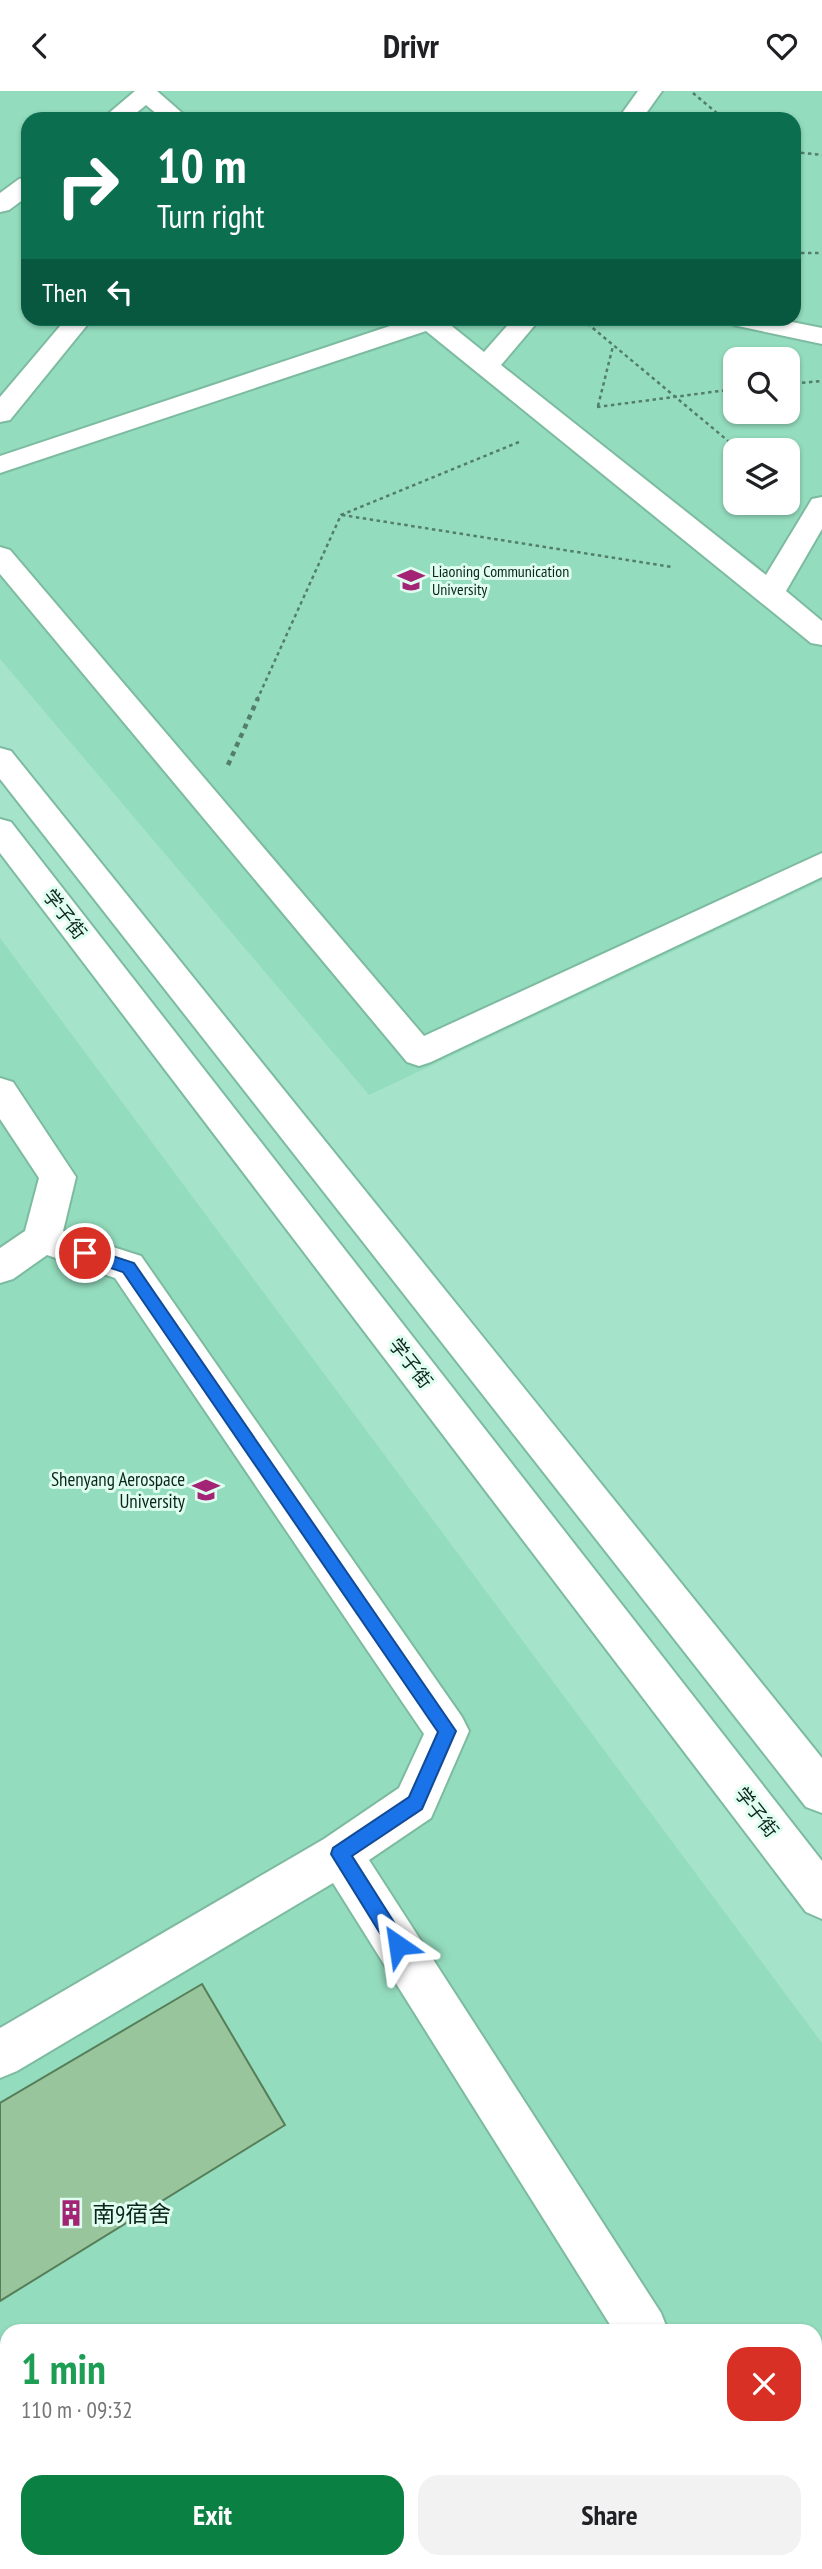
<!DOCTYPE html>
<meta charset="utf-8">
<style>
:root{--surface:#fff;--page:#f2f2f2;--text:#202124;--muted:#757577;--accent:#0b8043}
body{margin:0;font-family:"PT Sans Narrow","Noto Sans SC",sans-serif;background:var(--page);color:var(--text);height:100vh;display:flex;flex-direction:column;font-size:26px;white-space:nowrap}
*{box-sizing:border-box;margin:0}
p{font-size:23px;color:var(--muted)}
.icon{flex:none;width:38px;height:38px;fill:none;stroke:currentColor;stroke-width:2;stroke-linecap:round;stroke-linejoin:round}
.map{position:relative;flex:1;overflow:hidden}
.side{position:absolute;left:0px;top:2233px;width:822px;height:245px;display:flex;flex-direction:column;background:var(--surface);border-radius:21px 21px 0 0;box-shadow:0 2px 5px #0004}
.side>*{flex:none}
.guide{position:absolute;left:21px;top:21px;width:780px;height:214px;border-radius:21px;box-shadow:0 2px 5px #0004;background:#0b6e4f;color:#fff;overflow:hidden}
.fabs{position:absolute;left:723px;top:256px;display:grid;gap:14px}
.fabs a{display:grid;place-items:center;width:77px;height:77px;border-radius:14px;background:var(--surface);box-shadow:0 2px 5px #0004;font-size:35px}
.pin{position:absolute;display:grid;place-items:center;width:60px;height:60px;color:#fff;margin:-30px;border:4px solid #fff;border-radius:50%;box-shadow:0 2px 7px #0007}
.me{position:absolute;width:77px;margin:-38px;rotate:328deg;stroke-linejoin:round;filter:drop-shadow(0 0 5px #0008)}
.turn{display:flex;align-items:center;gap:24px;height:147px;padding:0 21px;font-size:32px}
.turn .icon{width:91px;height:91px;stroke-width:2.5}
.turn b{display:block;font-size:49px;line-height:60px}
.then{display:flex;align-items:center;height:66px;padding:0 21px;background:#0003;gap:14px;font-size:26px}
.round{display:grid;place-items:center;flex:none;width:74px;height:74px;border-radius:21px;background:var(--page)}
.overview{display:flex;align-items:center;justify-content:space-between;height:119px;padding:0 21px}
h1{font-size:42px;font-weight:700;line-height:52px;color:#1e9e55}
.primary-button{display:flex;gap:14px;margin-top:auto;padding:14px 21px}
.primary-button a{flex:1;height:80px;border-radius:21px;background:var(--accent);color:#fff;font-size:28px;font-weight:700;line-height:80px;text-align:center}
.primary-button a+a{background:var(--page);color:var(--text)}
header{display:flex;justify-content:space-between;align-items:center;height:91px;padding:0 21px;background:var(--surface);font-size:32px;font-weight:700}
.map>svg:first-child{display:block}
.built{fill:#94dcbe;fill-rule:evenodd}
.building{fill:#99c59c;stroke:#567f59;stroke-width:2}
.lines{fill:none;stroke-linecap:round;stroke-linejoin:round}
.minor-casing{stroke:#7dbba1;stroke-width:4}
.tertiary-casing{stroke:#7dbba1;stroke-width:4}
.path-far1{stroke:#537e6d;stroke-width:2.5;stroke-dasharray:3.5 3.5;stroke-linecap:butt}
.path{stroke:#537e6d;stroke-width:4.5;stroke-dasharray:5 5;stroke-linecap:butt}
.minor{fill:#fff;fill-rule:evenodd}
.tertiary{fill:#fff;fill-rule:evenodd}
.route{fill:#1a73e8;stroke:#114b97;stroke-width:2}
.labels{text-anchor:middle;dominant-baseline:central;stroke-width:6;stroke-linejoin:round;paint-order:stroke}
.far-poi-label{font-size:16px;fill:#0b251b;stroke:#dffef0;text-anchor:start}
.street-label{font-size:19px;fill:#0b251b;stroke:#dffef0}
.poi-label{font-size:19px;fill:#0b251b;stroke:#dffef0;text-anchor:end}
.near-poi-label{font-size:23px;fill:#0b251b;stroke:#dffef0;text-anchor:start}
</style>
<header><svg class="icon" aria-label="back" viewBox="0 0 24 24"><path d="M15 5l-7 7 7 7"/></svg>Drivr<svg class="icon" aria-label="heart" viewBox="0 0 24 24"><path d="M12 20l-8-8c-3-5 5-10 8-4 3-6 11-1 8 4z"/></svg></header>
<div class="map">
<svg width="822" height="2478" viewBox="0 0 822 2478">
<rect width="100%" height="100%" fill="#a5e4ca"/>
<!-- built -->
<g class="built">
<path d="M 0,0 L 822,0 L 822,790 L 369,1004 L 0,568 ZM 28,28 L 794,28 L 794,228 L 28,228 ZM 735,268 L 788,268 L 788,320 L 735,320 ZM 735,359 L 788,359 L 788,411 L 735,411 Z"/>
<path d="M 0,847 L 822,1952 L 822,2478 L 0,2478 ZM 7,2240 L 816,2240 L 816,2471 L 7,2471 Z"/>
</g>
<!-- building -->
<path class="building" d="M 202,1893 L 285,2034 L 0,2210 L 0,2012 Z"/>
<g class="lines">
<defs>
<g id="minor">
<path d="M 135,0 L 157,0 L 189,28 L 163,28 L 146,14 L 129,28 L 102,28 Z"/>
<path d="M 638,0 L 662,0 L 642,28 L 618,28 Z"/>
<path d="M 28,86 L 28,105 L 9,119 L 0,121 L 0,102 L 19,88 Z"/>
<path d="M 66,228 L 92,228 L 10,329 L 0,331 L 0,306 Z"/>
<path d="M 411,228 L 443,228 L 484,261 L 513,228 L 540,228 L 501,274 L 766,484 L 812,408 L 822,406 L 822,438 L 786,500 L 822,530 L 822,554 L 811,552 L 426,240 L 0,382 L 0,365 Z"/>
<path d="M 729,228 L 777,228 L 822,237 L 822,253 L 733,234 Z"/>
<path d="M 0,456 L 10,459 L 424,945 L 822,762 L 822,786 L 431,971 L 419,975 L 407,971 L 0,483 Z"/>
<path d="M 0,987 L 13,991 L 76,1086 L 63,1140 L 141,1165 L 462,1626 L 469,1640 L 431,1727 L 369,1769 L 661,2222 L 668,2240 L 614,2240 L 333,1792 L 17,1980 L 0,1987 L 0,1937 L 324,1748 L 399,1697 L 424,1643 L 115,1187 L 47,1164 L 13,1188 L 0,1192 L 0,1157 L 25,1140 L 39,1087 L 0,1028 Z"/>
<path d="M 7,2419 L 7,2471 L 14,2471 L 0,2477 L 0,2422 Z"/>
<path d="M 750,2471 L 805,2471 L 808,2478 L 753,2478 Z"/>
</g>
<g id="tertiary">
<path d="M 0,657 L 11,660 L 822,1667 L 822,1722 L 806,1716 L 0,688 Z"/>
<path d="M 0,728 L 11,731 L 822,1770 L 822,1828 L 806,1821 L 0,762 Z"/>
</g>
</defs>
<!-- minor casing -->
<use href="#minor" class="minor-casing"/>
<!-- tertiary casing -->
<use href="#tertiary" class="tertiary-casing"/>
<!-- path-far1 -->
<g class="path-far1">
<path d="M 693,2 L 724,28"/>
<path d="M 794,61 L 822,64"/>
<path d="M 794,162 L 822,162"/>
<path d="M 582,228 L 739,359"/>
<path d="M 788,293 L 822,290"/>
<path d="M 598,315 L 613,255"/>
<path d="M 597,316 L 735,298"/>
<path d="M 762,411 L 773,418"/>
<path d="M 342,424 L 672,476"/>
<path d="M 257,609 L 341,424 L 519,351"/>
</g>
<!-- path -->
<path class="path" d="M 228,674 L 258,607"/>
<!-- minor -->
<use href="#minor" class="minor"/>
<!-- tertiary -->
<use href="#tertiary" class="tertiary"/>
</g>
<!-- route -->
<path class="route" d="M 85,1156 L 134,1172 L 456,1640 L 422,1718 L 352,1765 L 404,1847 L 407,1854 L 404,1860 L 398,1863 L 391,1860 L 331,1763 L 333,1757 L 409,1706 L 438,1641 L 123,1181 L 80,1167 L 77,1162 Z"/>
<!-- icons -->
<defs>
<symbol id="university-bare" viewBox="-9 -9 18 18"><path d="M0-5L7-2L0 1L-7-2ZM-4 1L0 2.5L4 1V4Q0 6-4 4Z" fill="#a32375" stroke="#dffef0" stroke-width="2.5" paint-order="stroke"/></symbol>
<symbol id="building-bare" viewBox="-9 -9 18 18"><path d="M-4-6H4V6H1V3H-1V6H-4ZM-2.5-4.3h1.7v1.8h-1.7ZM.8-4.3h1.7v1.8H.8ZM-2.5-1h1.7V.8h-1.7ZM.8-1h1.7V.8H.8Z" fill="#a32375" stroke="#dffef0" stroke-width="2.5" paint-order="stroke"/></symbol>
</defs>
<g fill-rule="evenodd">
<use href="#university-bare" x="392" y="470" width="38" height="38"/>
<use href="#university-bare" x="187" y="1380" width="38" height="38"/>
<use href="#building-bare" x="52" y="2103" width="38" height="38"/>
</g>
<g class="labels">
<!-- far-poi labels -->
<g class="far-poi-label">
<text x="432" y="480">Liaoning Communication<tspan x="432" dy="18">University</tspan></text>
</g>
<!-- street labels -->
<g class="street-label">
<text transform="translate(65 823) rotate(52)">学子街</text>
<text transform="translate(411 1272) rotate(52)">学子街</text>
<text transform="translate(757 1721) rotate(52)">学子街</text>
</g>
<!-- poi labels -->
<g class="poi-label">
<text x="185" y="1388">Shenyang Aerospace<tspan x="185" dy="22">University</tspan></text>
</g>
<!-- near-poi labels -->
<g class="near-poi-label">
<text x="92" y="2122">南9宿舍</text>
</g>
</g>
</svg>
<div class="fabs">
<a><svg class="icon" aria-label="search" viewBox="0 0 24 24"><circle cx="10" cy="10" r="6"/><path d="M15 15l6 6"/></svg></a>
<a><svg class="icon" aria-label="layers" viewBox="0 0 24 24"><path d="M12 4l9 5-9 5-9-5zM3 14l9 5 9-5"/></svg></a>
</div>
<div class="pin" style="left:85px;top:1162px;background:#d93025"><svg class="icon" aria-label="arrive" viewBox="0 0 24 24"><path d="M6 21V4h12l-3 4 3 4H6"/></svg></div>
<svg class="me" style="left:398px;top:1854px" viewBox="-20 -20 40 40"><path d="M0-17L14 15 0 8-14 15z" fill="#1a73e8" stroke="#fff" stroke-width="4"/></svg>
<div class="guide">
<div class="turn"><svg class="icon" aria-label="right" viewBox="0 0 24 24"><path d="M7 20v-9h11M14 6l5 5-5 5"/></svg><div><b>10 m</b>Turn right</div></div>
<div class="then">Then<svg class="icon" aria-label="left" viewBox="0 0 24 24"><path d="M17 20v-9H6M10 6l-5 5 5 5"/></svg></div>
</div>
<section class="side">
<div class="overview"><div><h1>1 min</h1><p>110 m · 09:32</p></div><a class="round" style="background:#d93025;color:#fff"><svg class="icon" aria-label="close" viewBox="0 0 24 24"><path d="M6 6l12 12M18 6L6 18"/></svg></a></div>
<div class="primary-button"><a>Exit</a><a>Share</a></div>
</section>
</div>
